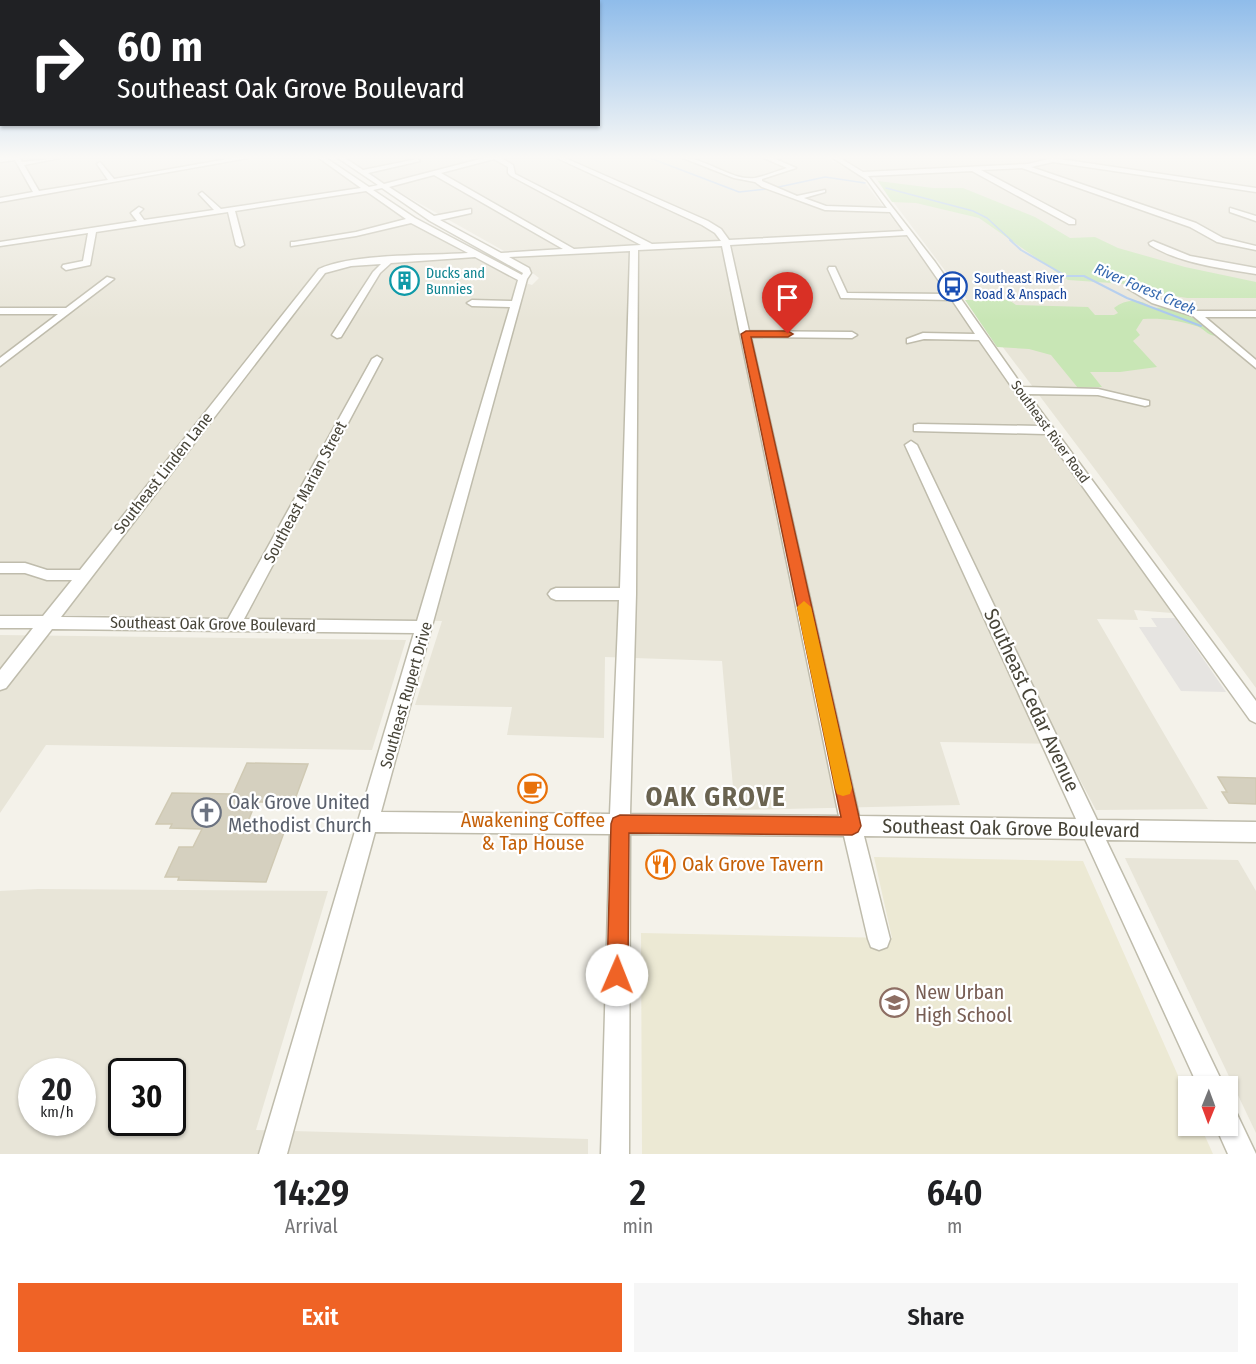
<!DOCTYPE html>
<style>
:root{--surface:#fff;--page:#f6f6f6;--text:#202124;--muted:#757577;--accent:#ef6326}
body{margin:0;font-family:"Fira Sans Condensed",sans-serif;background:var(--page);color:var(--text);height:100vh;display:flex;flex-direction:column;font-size:22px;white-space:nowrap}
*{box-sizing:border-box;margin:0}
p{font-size:20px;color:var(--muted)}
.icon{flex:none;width:33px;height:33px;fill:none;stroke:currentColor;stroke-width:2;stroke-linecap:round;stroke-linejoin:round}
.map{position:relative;height:1154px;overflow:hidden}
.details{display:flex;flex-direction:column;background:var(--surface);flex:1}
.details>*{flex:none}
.guide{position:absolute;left:0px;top:0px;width:600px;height:126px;box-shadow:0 2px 4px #0004;background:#202124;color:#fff;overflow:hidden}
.needle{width:39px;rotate:181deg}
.controls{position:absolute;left:1178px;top:1076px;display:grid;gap:12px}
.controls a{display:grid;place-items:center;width:60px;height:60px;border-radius:0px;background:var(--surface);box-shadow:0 2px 4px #0004;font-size:30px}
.speed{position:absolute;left:18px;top:1058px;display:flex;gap:12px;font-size:30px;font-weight:700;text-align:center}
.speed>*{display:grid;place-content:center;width:78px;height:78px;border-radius:50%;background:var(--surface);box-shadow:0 2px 4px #0004;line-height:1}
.speed small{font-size:15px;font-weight:400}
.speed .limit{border:3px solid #111;border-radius:9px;background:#fff;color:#111}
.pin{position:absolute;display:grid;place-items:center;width:51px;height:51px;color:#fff;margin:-62px -26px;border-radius:50% 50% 50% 0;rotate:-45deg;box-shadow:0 0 6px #0007}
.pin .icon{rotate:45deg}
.me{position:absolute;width:66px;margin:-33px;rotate:1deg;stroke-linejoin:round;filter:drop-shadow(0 0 4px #0008)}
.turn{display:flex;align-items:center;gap:21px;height:126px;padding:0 18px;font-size:27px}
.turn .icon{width:78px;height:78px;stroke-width:2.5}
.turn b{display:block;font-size:42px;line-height:51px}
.eta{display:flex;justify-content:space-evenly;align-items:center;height:102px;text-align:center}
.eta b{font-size:36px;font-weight:600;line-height:42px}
.action{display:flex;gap:12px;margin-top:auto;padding:12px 18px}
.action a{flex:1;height:69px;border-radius:0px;background:var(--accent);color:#fff;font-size:24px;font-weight:600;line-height:69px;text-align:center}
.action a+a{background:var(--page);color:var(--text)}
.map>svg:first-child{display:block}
.residential{fill:#e8e5d8;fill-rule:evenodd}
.education{fill:#ece9d4}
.green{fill:#c8e6b5}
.parking{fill:#e6e4e1}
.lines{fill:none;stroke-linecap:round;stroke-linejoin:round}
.stream-far1{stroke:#a9c7ed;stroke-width:1.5}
.stream{stroke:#a9c7ed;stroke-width:2}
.building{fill:#d5d0bf;stroke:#cfc9b3;stroke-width:1.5}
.minor-casing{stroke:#bfbcac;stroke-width:3}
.minor{fill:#fff;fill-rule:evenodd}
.route{fill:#ef6326;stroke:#9b4019;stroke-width:1.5}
.slow{fill:#f59e0b}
.labels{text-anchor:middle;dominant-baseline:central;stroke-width:4.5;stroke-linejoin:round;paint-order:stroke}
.far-culture-label{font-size:14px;fill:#0d838f;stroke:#fff;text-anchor:start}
.far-transit-label{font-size:14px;fill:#164399;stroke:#fff;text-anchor:start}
.far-street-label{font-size:14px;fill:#474438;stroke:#fff}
.far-water-label{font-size:15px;font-style:italic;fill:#3669af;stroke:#fff}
.street-label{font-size:16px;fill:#474438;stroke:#fff}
.near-street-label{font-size:20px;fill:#474438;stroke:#fff}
.near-worship-label{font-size:20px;fill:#5b616d;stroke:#fff;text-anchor:start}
.near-food-label{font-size:20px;fill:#c56008;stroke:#fff}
.near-education-label{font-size:20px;fill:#785e54;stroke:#fff;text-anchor:start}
.near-district-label{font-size:27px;font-weight:bold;letter-spacing:1.5px;fill:#6a6350;stroke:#fff}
</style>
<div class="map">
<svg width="1256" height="1154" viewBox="0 0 1256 1154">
<rect width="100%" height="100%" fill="#f4f2ea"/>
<!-- residential -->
<g class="residential">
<path d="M 0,158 L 240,158 L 0,199 Z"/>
<path d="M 255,158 L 317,158 L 406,219 L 466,254 L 516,280 L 532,285 L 539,278 L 512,257 L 905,235 L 1172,613 L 1134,610 L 1138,620 L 1097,619 L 1208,809 L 1096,810 L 1061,744 L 940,742 L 960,805 L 735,810 L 722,661 L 605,657 L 604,738 L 507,735 L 512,707 L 415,705 L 442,621 L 0,614 L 0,202 Z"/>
<path d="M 345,158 L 459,158 L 468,163 L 485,158 L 826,158 L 858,174 L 902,231 L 598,248 L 504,251 L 385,184 Z"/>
<path d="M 843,158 L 1256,158 L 1256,688 L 1097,472 L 873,175 Z"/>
<path d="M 0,635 L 406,640 L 372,750 L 46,745 L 0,813 Z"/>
<path d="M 1125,858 L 1238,860 L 1256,891 L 1256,1133 Z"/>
<path d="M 38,889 L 328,891 L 256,1130 L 588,1139 L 588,1154 L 0,1154 L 0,891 ZM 32,1071 L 82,1071 L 82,1122 L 32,1122 ZM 122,1071 L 172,1071 L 172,1122 L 122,1122 Z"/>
</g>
<!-- education -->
<path class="education" d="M 874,857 L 1083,861 L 1188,1098 L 1188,1125 L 1200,1125 L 1213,1154 L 642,1154 L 641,933 L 892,938 Z"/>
<!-- green -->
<g class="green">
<path d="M 878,181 L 933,188 L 963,188 L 1035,217 L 1070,238 L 1095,237 L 1118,248 L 1185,267 L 1256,282 L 1256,298 L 1187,298 L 1156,293 L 1140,285 L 1068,280 L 979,218 L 916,203 L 892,202 Z"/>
<path d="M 965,300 L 1009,300 L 1016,305 L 1088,307 L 1095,315 L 1114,315 L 1118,313 L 1114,308 C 1126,299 1140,298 1153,308 C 1178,304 1198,320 1217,336 C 1205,335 1206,329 1196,326 C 1177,320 1162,318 1143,319 L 1136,330 L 1140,335 L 1133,341 L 1157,367 L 1120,372 L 1090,372 L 1102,387 L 1078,388 L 1051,355 L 1029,349 L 997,347 Z"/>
</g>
<!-- parking -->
<path class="parking" d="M 1151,618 L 1175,618 L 1226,692 L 1181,691 L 1139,627 L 1157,627 Z"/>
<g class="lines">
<!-- stream-far1 -->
<g class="stream-far1">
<path d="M 650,158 L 739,192 L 767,189"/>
<path d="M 774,188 L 825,177 L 865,183"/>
<path d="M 886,188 L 973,211 L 987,218 L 1012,241"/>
</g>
<!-- stream -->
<path class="stream" d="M 1010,240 L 1021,250 L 1066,276 L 1084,276 L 1127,298 L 1201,326"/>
</g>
<!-- building -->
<g class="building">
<path d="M 247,763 L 308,764 L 294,802 L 256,802 L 246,826 L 286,827 L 266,882 L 178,880 L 179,877 L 165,877 L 179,847 L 193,847 L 202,829 L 170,828 L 172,824 L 156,824 L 172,793 L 233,794 Z"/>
<path d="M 1218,777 L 1256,778 L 1256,804 L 1229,803 L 1222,792 L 1227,792 Z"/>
</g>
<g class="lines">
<defs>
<g id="minor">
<path d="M 0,158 L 20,158 L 22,162 L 60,158 L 24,165 L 39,191 L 108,180 L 97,164 L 100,162 L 114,179 L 233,158 L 248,158 L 0,202 L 0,198 L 33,192 L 15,160 L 0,162 Z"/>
<path d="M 319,158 L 326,158 L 369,187 L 378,185 L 338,158 L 345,158 L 363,170 L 417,159 L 420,161 L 368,173 L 384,184 L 484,158 L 501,158 L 513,165 L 515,174 L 652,244 L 721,241 L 715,233 L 702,225 L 557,158 L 565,158 L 708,221 L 721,229 L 729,240 L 904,231 L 890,212 L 825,210 L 762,187 L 755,182 L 734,178 L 683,158 C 707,158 731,181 755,178 C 765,176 777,171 787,168 L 764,158 L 773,158 L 796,168 L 762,179 L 762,181 L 797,196 L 825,190 L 825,192 L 804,198 L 826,206 L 887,208 L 867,180 L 833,158 L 840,158 L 863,172 L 1028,164 L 1053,158 L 1256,188 L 1256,192 L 1053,162 L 1031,167 L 1196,223 L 1223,238 L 1256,246 L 1256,250 L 1217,242 L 1190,227 L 1022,168 L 981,170 L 1075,220 L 1075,224 L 1069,224 L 972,171 L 868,176 L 935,262 L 1023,387 L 1098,389 L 1149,401 L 1149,405 L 1145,406 L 1098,395 L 1028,394 L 1256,701 L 1256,723 L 1250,720 L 1045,434 L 914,431 L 914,425 L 918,424 L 1039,426 L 979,340 L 924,339 L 907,343 L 907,339 L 923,333 L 975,334 L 952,300 L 841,298 L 828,269 L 829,267 L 835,267 L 847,293 L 948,294 L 907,235 L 730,245 L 749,331 L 852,332 L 857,335 L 852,338 L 751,337 L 859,816 L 1076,819 L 905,445 L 911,441 L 917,445 L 1097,820 L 1256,822 L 1256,842 L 1106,840 L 1224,1086 L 1198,1086 L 1085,839 L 864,836 L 890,939 L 887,947 L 879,950 L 871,947 L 868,939 L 844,836 L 630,834 L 629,1154 L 601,1154 L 610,834 L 375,832 L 287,1154 L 259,1154 L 414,633 L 52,629 L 6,688 L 0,690 L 0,670 L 33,628 L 0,628 L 0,616 L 43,616 L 72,580 L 47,580 L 25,573 L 0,573 L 0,563 L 25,563 L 47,570 L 80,570 L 319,269 C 354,253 427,256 468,253 L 411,223 L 356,236 L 291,246 L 291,242 L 294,242 L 356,232 L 406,219 L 366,191 L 235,211 L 244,245 L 240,247 L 236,245 L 228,212 L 96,232 L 90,265 L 66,270 L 62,267 L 63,265 L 83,261 L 88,233 L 0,246 L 0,242 L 137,221 L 131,213 L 139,207 L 143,209 L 139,213 L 144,220 L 214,210 L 199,194 L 202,192 L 221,209 L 361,188 ZM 494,159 L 508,167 L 508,173 L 511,176 L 641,245 L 574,249 L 441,173 ZM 434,175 L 563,249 L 501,253 L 440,220 L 471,213 L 471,209 L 434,216 L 389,187 ZM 382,188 L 430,221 L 523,273 L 522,275 L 415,218 L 373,190 ZM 722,246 L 836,802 L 839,816 L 630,814 L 636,594 L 638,250 ZM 630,251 L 620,588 L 556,588 L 551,590 L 548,594 L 551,598 L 556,600 L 619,600 L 610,814 L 381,812 L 527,279 L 531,273 L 529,268 L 509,257 ZM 475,257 L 518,280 L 512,301 L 472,300 L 467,303 L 472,306 L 510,307 L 417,621 L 244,619 L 382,359 L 377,356 L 372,359 L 228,619 L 61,617 L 325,273 L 351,266 L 381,264 L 373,272 L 332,335 L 337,338 L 341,337 L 380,273 L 391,263 Z"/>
<path d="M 1230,208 L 1256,216 L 1256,221 L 1230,212 Z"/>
<path d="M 1153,241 L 1190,256 L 1256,268 L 1256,274 C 1221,268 1181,264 1150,245 L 1149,243 Z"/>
<path d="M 107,277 L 114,279 L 0,366 L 0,358 L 58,314 L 0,314 L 0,308 L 66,308 Z"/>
<path d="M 1130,283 L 1158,299 L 1197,311 L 1256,311 L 1256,317 L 1205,317 L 1256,360 L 1256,368 L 1193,316 L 1152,303 L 1127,288 L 1127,284 Z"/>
<path d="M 1227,1108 L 1236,1112 L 1256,1154 L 1228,1154 L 1215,1125 L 1227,1125 Z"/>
</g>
</defs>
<!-- minor casing -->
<use href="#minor" class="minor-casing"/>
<!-- minor -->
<use href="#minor" class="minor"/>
</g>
<!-- sky -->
<linearGradient id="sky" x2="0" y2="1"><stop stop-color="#8fbcea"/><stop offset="0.49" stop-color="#faf9f6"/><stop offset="1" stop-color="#faf9f6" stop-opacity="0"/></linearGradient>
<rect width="1256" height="320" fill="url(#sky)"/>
<!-- route -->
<path class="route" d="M 746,331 L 788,331 L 793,334 L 788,337 L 751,337 L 861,826 L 858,832 L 852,835 L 629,833 L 628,975 L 625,982 L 617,985 L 610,982 L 607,975 L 611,824 L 613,818 L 620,815 L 841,817 L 741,334 Z"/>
<!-- slow -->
<path class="slow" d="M 804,601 L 811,607 L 852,788 L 850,794 L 843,796 L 837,794 L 835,788 L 797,607 Z"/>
<!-- icons -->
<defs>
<symbol id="building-ring" viewBox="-11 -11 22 22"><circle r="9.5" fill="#fff" stroke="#0f9aa8" stroke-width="1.5"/><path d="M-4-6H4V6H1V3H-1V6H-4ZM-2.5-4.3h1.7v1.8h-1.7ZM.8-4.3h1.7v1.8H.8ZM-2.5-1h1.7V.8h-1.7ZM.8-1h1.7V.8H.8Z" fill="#0f9aa8"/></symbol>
<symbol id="bus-ring" viewBox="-11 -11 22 22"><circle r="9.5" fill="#fff" stroke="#1a4fb4" stroke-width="1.5"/><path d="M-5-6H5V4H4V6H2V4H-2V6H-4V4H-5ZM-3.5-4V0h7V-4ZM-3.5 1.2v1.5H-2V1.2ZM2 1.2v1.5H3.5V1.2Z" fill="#1a4fb4"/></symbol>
<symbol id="cafe-ring" viewBox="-11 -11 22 22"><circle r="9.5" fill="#fff" stroke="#e8710a" stroke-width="1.5"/><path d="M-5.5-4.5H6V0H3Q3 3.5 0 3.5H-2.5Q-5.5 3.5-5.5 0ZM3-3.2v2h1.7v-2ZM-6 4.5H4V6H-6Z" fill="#e8710a"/></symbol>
<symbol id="church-ring" viewBox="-11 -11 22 22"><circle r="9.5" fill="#fff" stroke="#6b7280" stroke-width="1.5"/><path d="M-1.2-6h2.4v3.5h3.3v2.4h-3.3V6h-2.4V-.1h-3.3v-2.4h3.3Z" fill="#6b7280"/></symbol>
<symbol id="restaurant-ring" viewBox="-11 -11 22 22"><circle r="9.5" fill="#fff" stroke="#e8710a" stroke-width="1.5"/><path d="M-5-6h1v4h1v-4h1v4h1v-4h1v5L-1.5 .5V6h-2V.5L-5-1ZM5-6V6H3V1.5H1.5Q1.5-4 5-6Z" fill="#e8710a"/></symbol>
<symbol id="school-ring" viewBox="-11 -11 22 22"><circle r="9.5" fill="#fff" stroke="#8d6e63" stroke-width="1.5"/><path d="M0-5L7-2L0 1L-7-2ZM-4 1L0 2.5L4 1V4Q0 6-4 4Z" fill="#8d6e63"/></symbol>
</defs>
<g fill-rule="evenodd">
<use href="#building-ring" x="388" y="264" width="33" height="33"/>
<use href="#bus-ring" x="936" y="270" width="33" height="33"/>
<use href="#cafe-ring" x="516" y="772" width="33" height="33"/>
<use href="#church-ring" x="190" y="796" width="33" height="33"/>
<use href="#restaurant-ring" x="644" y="848" width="33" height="33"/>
<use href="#school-ring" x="878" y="986" width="33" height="33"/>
</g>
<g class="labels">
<!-- far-culture labels -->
<g class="far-culture-label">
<text x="426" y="273">Ducks and<tspan x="426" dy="16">Bunnies</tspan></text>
</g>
<!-- far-transit labels -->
<g class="far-transit-label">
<text x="974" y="278">Southeast River<tspan x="974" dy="16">Road &amp; Anspach</tspan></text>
</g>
<!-- far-street labels -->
<g class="far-street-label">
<text transform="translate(1050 432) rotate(54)">Southeast River Road</text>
</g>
<!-- far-water labels -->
<g class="far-water-label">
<text transform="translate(1145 289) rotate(23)">River Forest Creek</text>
</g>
<!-- street labels -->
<g class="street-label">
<text transform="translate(163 473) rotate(-52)">Southeast Linden Lane</text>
<text transform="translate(305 492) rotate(-62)">Southeast Marian Street</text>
<text transform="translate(213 624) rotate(1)">Southeast Oak Grove Boulevard</text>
<text transform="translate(406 695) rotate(-74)">Southeast Rupert Drive</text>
</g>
<!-- near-street labels -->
<g class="near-street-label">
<text transform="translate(1032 700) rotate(65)">Southeast Cedar Avenue</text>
<text transform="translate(1011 828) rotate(1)">Southeast Oak Grove Boulevard</text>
</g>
<!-- near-worship labels -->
<g class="near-worship-label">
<text x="228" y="802">Oak Grove United<tspan x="228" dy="23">Methodist Church</tspan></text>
</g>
<!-- near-food labels -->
<g class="near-food-label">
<text x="533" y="820">Awakening Coffee<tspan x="533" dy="23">&amp; Tap House</tspan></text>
<text x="682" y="864" text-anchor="start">Oak Grove Tavern</text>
</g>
<!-- near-education labels -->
<g class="near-education-label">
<text x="915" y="992">New Urban<tspan x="915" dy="23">High School</tspan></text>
</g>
<!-- near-district labels -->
<g class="near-district-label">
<text x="716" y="797">OAK GROVE</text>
</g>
</g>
</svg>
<div class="controls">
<a><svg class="needle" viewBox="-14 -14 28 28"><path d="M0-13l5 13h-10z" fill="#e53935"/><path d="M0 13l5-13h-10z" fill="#757577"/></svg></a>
</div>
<div class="speed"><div>20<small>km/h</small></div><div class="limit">30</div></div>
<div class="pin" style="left:788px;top:334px;background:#d93025"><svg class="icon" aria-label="arrive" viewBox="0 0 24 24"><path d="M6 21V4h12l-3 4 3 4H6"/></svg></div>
<svg class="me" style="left:617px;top:975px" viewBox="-20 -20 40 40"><circle r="19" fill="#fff"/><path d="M0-13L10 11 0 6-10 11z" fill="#ef6326"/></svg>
<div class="guide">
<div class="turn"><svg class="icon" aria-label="right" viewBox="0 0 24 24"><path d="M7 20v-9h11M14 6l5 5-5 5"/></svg><div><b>60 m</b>Southeast Oak Grove Boulevard</div></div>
</div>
</div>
<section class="details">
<div class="eta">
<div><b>14:29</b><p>Arrival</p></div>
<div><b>2</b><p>min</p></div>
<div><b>640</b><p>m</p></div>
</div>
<div class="action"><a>Exit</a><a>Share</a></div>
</section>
